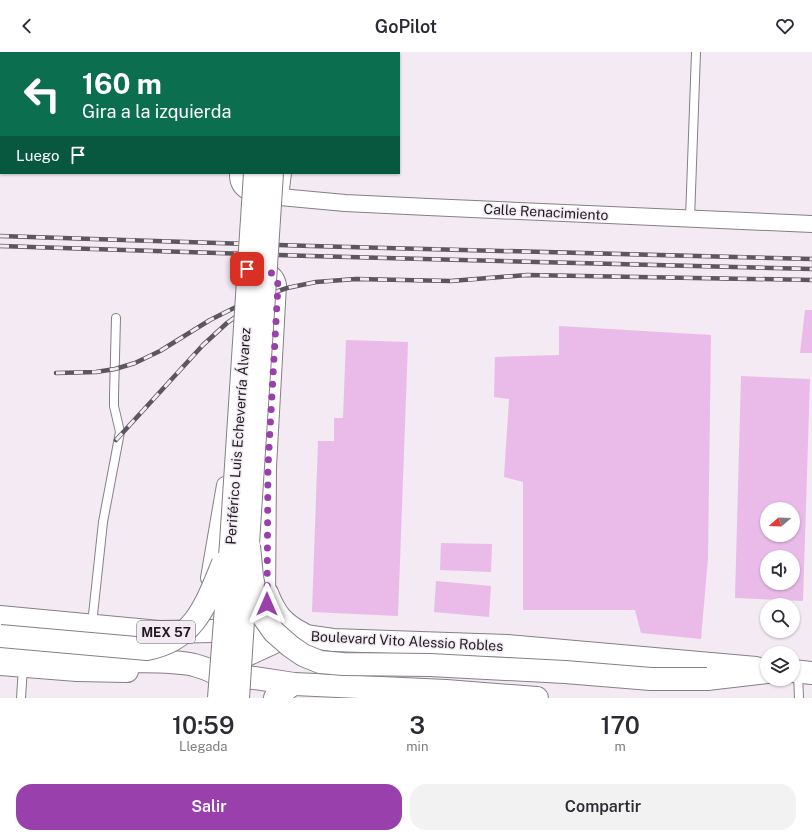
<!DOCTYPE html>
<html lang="es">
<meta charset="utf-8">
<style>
:root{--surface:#fff;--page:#f2f2f3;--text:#2b2b33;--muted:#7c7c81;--accent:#9a40ac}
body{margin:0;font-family:"Public Sans",sans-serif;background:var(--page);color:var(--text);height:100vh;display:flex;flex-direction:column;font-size:15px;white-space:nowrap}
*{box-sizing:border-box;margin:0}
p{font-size:13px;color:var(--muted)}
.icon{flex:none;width:22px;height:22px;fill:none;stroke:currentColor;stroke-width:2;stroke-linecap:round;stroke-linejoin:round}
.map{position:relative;height:646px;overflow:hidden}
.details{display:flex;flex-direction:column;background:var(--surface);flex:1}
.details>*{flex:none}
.top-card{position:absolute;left:0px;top:0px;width:400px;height:122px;box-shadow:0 1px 3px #0004;background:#0b6e4f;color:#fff;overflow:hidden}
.needle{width:26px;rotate:251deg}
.fabs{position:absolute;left:760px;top:450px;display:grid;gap:8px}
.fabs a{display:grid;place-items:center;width:40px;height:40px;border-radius:50%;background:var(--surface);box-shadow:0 1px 3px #0004;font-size:20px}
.pin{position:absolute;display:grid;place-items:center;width:34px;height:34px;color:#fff;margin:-17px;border-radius:8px;box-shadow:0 2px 6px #0006}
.me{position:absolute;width:44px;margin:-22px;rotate:0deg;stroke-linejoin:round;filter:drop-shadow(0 0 3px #0008)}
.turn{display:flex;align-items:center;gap:14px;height:84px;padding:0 16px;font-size:18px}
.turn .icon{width:52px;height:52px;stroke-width:2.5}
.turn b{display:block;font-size:28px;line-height:34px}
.then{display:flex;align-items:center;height:38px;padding:0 16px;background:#0003;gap:8px;font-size:15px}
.eta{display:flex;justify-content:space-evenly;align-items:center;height:68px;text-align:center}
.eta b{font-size:24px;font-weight:600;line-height:28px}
.cta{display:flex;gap:8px;margin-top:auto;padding:8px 16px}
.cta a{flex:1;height:46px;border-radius:16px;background:var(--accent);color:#fff;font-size:16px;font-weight:600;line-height:46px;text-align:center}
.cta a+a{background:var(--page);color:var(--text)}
header{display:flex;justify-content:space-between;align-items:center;height:52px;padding:0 16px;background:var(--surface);font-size:18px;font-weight:600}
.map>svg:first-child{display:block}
.building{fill:#eabbe9;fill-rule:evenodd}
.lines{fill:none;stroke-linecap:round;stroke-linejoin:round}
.lane-casing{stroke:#877f87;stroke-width:10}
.street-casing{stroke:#877f87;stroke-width:18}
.primary-casing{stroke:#877f87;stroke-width:24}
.highway-casing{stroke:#877f87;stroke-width:24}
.lane{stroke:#fff;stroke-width:8}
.street{stroke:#fff;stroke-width:16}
.primary{stroke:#fff;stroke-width:22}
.highway{stroke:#fff;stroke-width:22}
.rail-casing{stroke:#5c575c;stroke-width:4.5}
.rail{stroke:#f3eaf3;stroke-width:3;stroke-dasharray:9;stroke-linecap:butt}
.highway-bridge-casing{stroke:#877f87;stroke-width:24;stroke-linecap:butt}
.highway-bridge{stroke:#fff;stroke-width:22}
.route{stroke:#9a40ac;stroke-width:7;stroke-dasharray:0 12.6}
.labels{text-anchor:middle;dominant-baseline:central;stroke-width:3;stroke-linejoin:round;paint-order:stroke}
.shield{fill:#f3eaf3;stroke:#5f5a5f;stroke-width:1}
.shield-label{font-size:13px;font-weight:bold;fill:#1f1c1f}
.street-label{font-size:14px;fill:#1f1c1f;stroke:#f3eaf3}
</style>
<header><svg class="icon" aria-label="back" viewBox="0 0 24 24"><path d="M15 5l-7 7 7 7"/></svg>GoPilot<svg class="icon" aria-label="heart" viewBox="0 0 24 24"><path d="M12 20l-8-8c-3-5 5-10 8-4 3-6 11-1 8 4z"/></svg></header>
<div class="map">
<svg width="812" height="646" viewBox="0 0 812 646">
<rect width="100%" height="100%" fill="#f3eaf3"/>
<!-- building -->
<g class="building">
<path d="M 805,258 L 812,258 L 812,301 L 800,301 Z"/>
<path d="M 559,274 L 711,283 L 708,506 L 701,587 L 641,581 L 635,558 L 523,558 L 523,430 L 504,425 L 509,347 L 494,345 L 495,305 L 559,303 Z"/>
<path d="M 346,288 L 408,290 L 398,564 L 312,560 L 318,389 L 334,389 L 334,366 L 343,366 Z"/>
<path d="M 741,324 L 810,327 L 803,549 L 735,546 ZM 767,457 L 793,457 L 793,483 L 767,483 ZM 767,505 L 793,505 L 793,531 L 767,531 Z"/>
<path d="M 441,491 L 492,492 L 491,520 L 440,518 Z"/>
<path d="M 436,529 L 491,534 L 489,565 L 434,560 Z"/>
</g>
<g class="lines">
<defs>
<g id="lane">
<path d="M 52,1 L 52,0"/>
<path d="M 690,167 L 696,0"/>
<path d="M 92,572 L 103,470 L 120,380 L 114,354 L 114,344 L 116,266"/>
<path d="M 798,621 L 799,646"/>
<path d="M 21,646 L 23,615"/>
</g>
<g id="street">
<path d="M 244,1 L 244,0"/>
<path d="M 293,1 L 293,0"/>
<path d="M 238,121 C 237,145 263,143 280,145 L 283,121"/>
<path d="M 280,145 L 345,151 L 428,155 L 812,172"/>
<path d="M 258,216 C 268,218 276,222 278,233 L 268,415 L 267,552"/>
<path d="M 209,526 L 225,433"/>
</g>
<g id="primary">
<path d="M 267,541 C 275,562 283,572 303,582"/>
<path d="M 0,565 L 159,580 L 263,578 L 333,588 L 507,594 L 756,616"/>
<path d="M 0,612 L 77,618 L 127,619"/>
<path d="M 793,619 L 812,621"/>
<path d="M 221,621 L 294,632 L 446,639 L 537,646"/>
</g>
<g id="highway">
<path d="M 262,1 L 262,0"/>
<path d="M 279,1 L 279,0"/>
<path d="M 0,599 C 40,602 81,607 122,609 C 145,610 171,608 194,613 C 209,617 224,624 233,636"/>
<path d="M 225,613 L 292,582"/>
<path d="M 707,627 L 767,620"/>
<path d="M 275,646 L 293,632"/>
</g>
</defs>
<!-- lane casing -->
<use href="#lane" class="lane-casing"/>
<!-- street casing -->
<use href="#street" class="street-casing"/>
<!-- primary casing -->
<use href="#primary" class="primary-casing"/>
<!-- highway casing -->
<use href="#highway" class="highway-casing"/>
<!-- lane -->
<use href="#lane" class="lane"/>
<!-- street -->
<use href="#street" class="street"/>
<!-- primary -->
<use href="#primary" class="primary"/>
<!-- highway -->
<use href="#highway" class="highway"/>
<defs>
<g id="rail">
<path d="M 0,184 L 311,194 L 812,207"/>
<path d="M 0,194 L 310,204 L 812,217"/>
<path d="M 56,321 L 96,320 L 115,317 L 135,311 L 160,299 L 210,268 L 246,250 L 287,236 L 316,230 L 356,227 L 451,229 L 527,223 L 812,228"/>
<path d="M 116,388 L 203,293 L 227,271 L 256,250"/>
</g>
</defs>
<!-- rail casing -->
<use href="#rail" class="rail-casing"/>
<!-- rail -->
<use href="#rail" class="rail"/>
<defs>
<g id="highway-bridge">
<path d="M 249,494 L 252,525 L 256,545 L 262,563 L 274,580 L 290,594 L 303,603 L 320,610 L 343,612 L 430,613 L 565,620 L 651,627 L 707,627"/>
<path d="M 0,584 L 147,597 C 195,588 206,552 223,511"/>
<path d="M 219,646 L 231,491 L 255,121"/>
<path d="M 238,646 L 272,121"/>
</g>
</defs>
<!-- highway-bridge casing -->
<use href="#highway-bridge" class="highway-bridge-casing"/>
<!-- highway-bridge -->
<use href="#highway-bridge" class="highway-bridge"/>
</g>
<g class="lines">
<!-- route -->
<path class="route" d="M 247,217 C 260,216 276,217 278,233 L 268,415 L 267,552"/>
</g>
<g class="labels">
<!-- shield labels -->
<rect class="shield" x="137" y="569" width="58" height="22" rx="3"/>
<g class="shield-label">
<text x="166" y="580">MEX 57</text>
</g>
<!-- street labels -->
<g class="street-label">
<text transform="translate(546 160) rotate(3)">Calle Renacimiento</text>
<text transform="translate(238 384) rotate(-86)">Periférico Luis Echeverría Álvarez</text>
<text transform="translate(407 589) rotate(3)">Boulevard Vito Alessio Robles</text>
</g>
</g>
</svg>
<div class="fabs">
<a><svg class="needle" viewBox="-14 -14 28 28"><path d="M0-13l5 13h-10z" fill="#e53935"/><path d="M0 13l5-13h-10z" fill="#7c7c81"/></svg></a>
<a><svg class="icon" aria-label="sound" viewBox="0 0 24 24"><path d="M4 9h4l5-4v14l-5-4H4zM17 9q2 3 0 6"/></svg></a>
<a><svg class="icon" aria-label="search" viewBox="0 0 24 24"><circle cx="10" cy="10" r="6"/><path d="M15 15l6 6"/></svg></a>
<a><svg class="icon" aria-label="layers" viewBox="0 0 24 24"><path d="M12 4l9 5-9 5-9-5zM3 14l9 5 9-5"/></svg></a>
</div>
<div class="pin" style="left:247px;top:217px;background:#d93025"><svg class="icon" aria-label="arrive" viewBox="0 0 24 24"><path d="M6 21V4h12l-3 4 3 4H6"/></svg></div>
<svg class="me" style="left:267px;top:552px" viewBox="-20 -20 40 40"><path d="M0-17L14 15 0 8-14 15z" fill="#9a40ac" stroke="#fff" stroke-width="4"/></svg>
<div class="top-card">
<div class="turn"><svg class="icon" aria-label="left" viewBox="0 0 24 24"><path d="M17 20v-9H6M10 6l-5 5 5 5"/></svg><div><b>160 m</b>Gira a la izquierda</div></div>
<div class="then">Luego<svg class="icon" aria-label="arrive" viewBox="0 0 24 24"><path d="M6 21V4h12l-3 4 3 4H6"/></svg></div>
</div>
</div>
<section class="details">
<div class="eta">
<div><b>10:59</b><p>Llegada</p></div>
<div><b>3</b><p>min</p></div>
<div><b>170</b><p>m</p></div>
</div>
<div class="cta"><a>Salir</a><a>Compartir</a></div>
</section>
